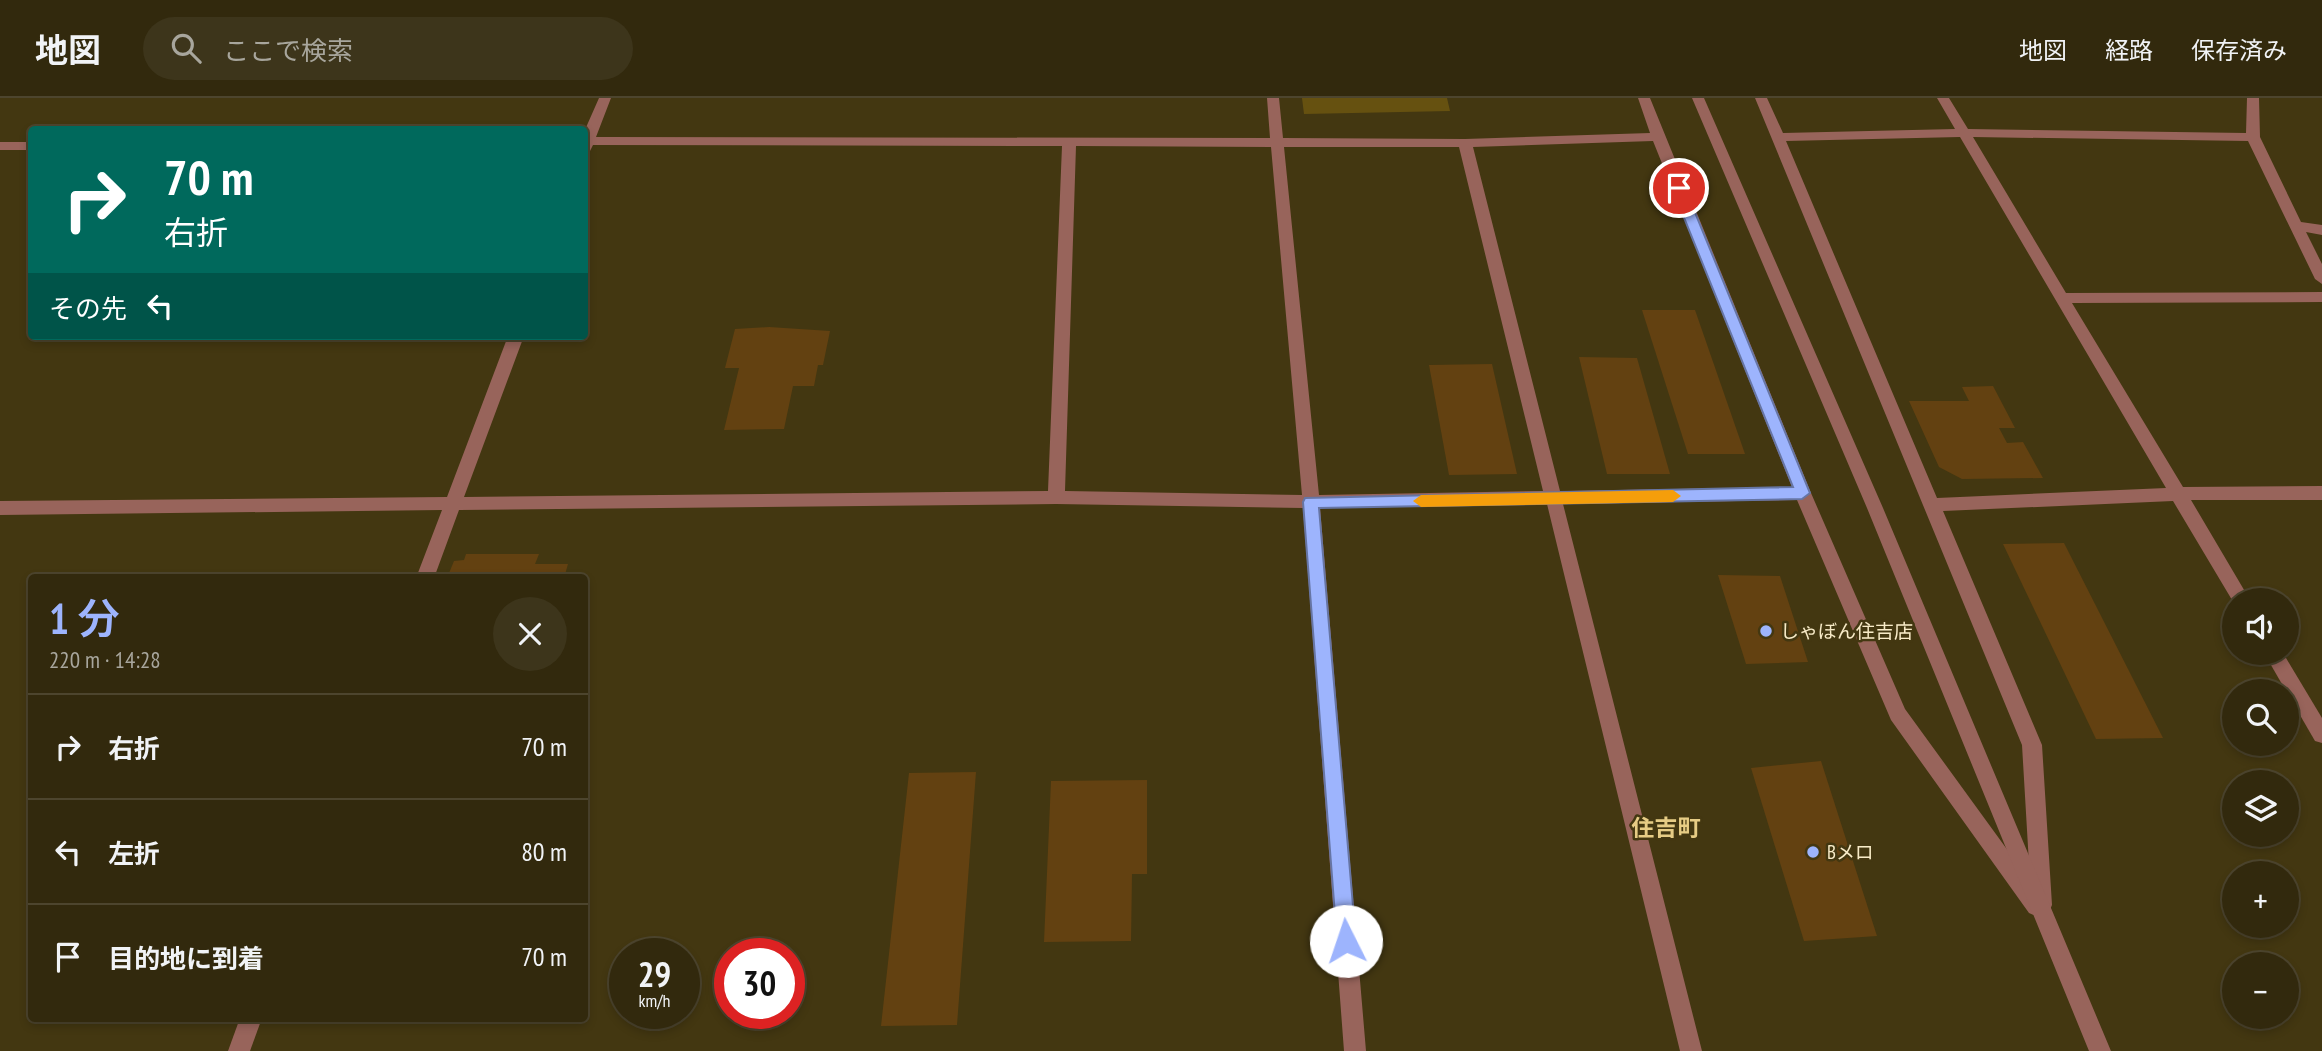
<!DOCTYPE html>
<html lang="ja">
<meta charset="utf-8">
<style>
:root{--surface:#32290d;--page:#3d351b;--text:#f1f3f6;--muted:#a8a69d;--line:#4d452e;--accent:#9db4fd}
body{margin:0;font-family:"PT Sans Narrow","Noto Sans JP",sans-serif;background:var(--page);color:var(--text);height:100vh;display:flex;flex-direction:column;font-size:26px;white-space:nowrap}
*{box-sizing:border-box;margin:0}
p{font-size:23px;color:var(--muted)}
.icon{flex:none;width:38px;height:38px;fill:none;stroke:currentColor;stroke-width:2;stroke-linecap:round;stroke-linejoin:round}
.map{position:relative;flex:1;overflow:hidden}
.panel{position:absolute;left:28px;top:476px;width:560px;height:448px;display:flex;flex-direction:column;background:var(--surface);border-radius:7px;box-shadow:0 4px 10px #0003,0 0 0 2px var(--line)}
.panel>*{flex:none}
.guide{position:absolute;left:28px;top:28px;width:560px;height:214px;border-radius:7px;box-shadow:0 4px 10px #0003,0 0 0 2px var(--line);background:#00695c;color:#fff;overflow:hidden}
.controls{position:absolute;left:2222px;top:490px;display:grid;gap:14px}
.controls a{display:grid;place-items:center;width:77px;height:77px;border-radius:50%;background:var(--surface);box-shadow:0 4px 10px #0003,0 0 0 2px var(--line);font-size:35px}
.speed{position:absolute;left:609px;top:840px;display:flex;gap:14px;font-size:35px;font-weight:700;text-align:center}
.speed>*{display:grid;place-content:center;width:91px;height:91px;border-radius:50%;background:var(--surface);box-shadow:0 4px 10px #0003,0 0 0 2px var(--line);line-height:1}
.speed small{font-size:18px;font-weight:400}
.speed .limit{border:10px solid #d22;background:#fff;color:#111}
.pin{position:absolute;display:grid;place-items:center;width:60px;height:60px;color:#fff;margin:-30px;border:4px solid #fff;border-radius:50%;box-shadow:0 2px 7px #0007}
.me{position:absolute;width:77px;margin:-38px;rotate:356deg;stroke-linejoin:round;filter:drop-shadow(0 0 5px #0008)}
.turn{display:flex;align-items:center;gap:24px;height:147px;padding:0 21px;font-size:32px}
.turn .icon{width:91px;height:91px;stroke-width:2.5}
.turn b{display:block;font-size:49px;line-height:60px}
.then{display:flex;align-items:center;height:66px;padding:0 21px;background:#0003;gap:14px;font-size:26px}
.round{display:grid;place-items:center;flex:none;width:74px;height:74px;border-radius:37px;background:var(--page)}
.overview{display:flex;align-items:center;justify-content:space-between;height:119px;padding:0 21px}
h1{font-size:42px;font-weight:600;line-height:52px;color:var(--accent)}
ul{padding:0;list-style:none}
li{display:flex;align-items:center;gap:21px;height:105px;padding:0 21px;border-top:2px solid var(--line)}
li div{flex:1}
li b{display:block;font-size:26px}
li em{font-style:normal}
header{display:flex;align-items:center;gap:42px;box-sizing:border-box;height:98px;padding:0 35px;background:var(--surface);border-bottom:2px solid var(--line)}
header strong{font-size:33px}
nav{display:flex;gap:38px;margin-inline-start:auto;font-size:24px}
.search{width:490px;height:63px;background:var(--page);display:flex;align-items:center;gap:18px;box-sizing:border-box;padding:0 24px;border-radius:38px;color:var(--muted);font-size:26px}
.map>svg:first-child{display:block}
.green{fill:#665110}
.building{fill:#634111}
.lines{fill:none;stroke-linecap:round;stroke-linejoin:round}
.minor{fill:#98645b;fill-rule:evenodd}
.tertiary{fill:#98645b;fill-rule:evenodd}
.route{fill:#9db4fd;stroke:#6675a4;stroke-width:2}
.slow{fill:#f59e0b}
.poi-dot{fill:#9db4fd;stroke:#433711;stroke-width:2.5}
.labels{text-anchor:middle;dominant-baseline:central;stroke-width:5;stroke-linejoin:round;paint-order:stroke}
.poi-label{font-size:19px;fill:#f8ebc8;stroke:#433711;text-anchor:start}
.quarter-label{font-size:23px;font-weight:bold;fill:#e6cc85;stroke:#433711}
</style>
<header>
<strong>地図</strong>
<div class="search"><svg class="icon" aria-label="search" viewBox="0 0 24 24"><circle cx="10" cy="10" r="6"/><path d="M15 15l6 6"/></svg>ここで検索</div>
<nav><a>地図</a><a>経路</a><a>保存済み</a></nav>
</header>
<div class="map">
<svg width="2322" height="953" viewBox="0 0 2322 953">
<rect width="100%" height="100%" fill="#433711"/>
<!-- green -->
<path class="green" d="M 1302,0 L 1447,0 L 1450,13 L 1304,16 Z"/>
<!-- building -->
<g class="building">
<path d="M 1642,212 L 1695,212 L 1745,356 L 1688,356 Z"/>
<path d="M 769,229 L 830,233 L 823,267 L 818,267 L 814,288 L 793,288 L 784,331 L 724,332 L 739,270 L 725,270 L 735,231 Z"/>
<path d="M 1579,259 L 1637,260 L 1670,376 L 1607,376 Z"/>
<path d="M 1492,266 L 1517,376 L 1449,377 L 1429,267 Z"/>
<path d="M 1993,288 L 2015,330 L 1999,330 L 2007,345 L 2023,344 L 2043,380 L 1962,381 L 1939,369 L 1909,303 L 1969,303 L 1962,289 Z"/>
<path d="M 2064,445 L 2163,640 L 2096,641 L 2003,446 Z"/>
<path d="M 466,456 L 539,456 L 535,466 L 568,466 L 564,480 L 447,480 L 454,463 L 464,462 Z"/>
<path d="M 1718,477 L 1780,478 L 1808,564 L 1746,566 Z"/>
<path d="M 1821,663 L 1877,838 L 1804,843 L 1751,670 Z"/>
<path d="M 976,674 L 957,927 L 881,928 L 909,675 Z"/>
<path d="M 1147,682 L 1147,776 L 1132,776 L 1131,843 L 1044,844 L 1051,683 Z"/>
</g>
<g class="lines">
<!-- minor -->
<g class="minor">
<path d="M 599,0 L 611,0 L 596,39 L 1270,40 L 1267,0 L 1279,0 L 1283,40 L 1465,41 L 1650,35 L 1638,0 L 1650,0 L 1811,395 L 1905,611 L 2030,783 L 2022,647 L 1755,0 L 1767,0 L 1783,35 L 1955,31 L 1937,0 L 1949,0 L 1968,31 L 2246,35 L 2247,0 L 2259,0 L 2260,39 L 2301,124 L 2322,127 L 2322,137 L 2306,134 L 2322,166 L 2322,186 L 2315,181 L 2248,43 L 1973,39 L 2066,195 L 2322,194 L 2322,204 L 2072,205 L 2183,389 L 2322,388 L 2322,402 L 2191,402 L 2250,502 L 2235,502 L 2235,507 L 2173,403 L 1943,413 L 2042,647 L 2052,807 L 2049,814 L 2036,818 L 2029,815 L 1891,622 L 1797,402 L 1563,406 L 1702,953 L 1680,953 L 1547,406 L 1320,410 L 1366,953 L 1344,953 L 1303,410 L 1056,406 L 459,412 L 434,480 L 416,480 L 442,412 L 0,417 L 0,403 L 447,399 L 508,238 L 524,238 L 464,399 L 1048,393 L 1062,48 L 593,47 L 589,55 L 584,56 L 584,34 ZM 1960,39 L 2166,390 L 1937,400 L 1786,43 ZM 1653,43 L 1792,389 L 1560,393 L 1473,49 ZM 1076,48 L 1271,49 L 1302,397 L 1065,393 ZM 1284,49 L 1459,49 L 1543,393 L 1319,397 Z"/>
<rect x="0" y="44" width="32" height="8"/>
<path d="M 2264,555 L 2283,555 L 2322,620 L 2322,645 L 2315,643 Z"/>
<path d="M 240,920 L 262,920 L 250,953 L 228,953 Z"/>
</g>
<!-- tertiary -->
<path class="tertiary" d="M 1692,0 L 1704,0 L 1883,410 L 2111,953 L 2089,953 L 1867,410 Z"/>
</g>
<!-- route -->
<path class="route" d="M 1679,86 L 1685,90 L 1810,395 L 1802,401 L 1319,410 L 1356,843 L 1353,850 L 1346,853 L 1339,850 L 1337,843 L 1303,404 L 1305,400 L 1793,389 L 1672,90 Z"/>
<!-- slow -->
<path class="slow" d="M 1673,392 L 1681,398 L 1673,404 L 1421,409 L 1413,403 L 1421,397 Z"/>
<!-- markers -->
<g class="poi-dot">
<circle cx="1766" cy="533" r="7"/>
<circle cx="1813" cy="754" r="7"/>
</g>
<g class="labels">
<!-- poi labels -->
<g class="poi-label">
<text x="1780" y="533">しゃぼん住吉店</text>
<text x="1827" y="754">Bメロ</text>
</g>
<!-- quarter labels -->
<g class="quarter-label">
<text x="1666" y="729">住吉町</text>
</g>
</g>
</svg>
<div class="controls">
<a><svg class="icon" aria-label="sound" viewBox="0 0 24 24"><path d="M4 9h4l5-4v14l-5-4H4zM17 9q2 3 0 6"/></svg></a>
<a><svg class="icon" aria-label="search" viewBox="0 0 24 24"><circle cx="10" cy="10" r="6"/><path d="M15 15l6 6"/></svg></a>
<a><svg class="icon" aria-label="layers" viewBox="0 0 24 24"><path d="M12 4l9 5-9 5-9-5zM3 14l9 5 9-5"/></svg></a>
<a>+</a>
<a>−</a>
</div>
<div class="speed"><div>29<small>km/h</small></div><div class="limit">30</div></div>
<div class="pin" style="left:1679px;top:90px;background:#d93025"><svg class="icon" aria-label="arrive" viewBox="0 0 24 24"><path d="M6 21V4h12l-3 4 3 4H6"/></svg></div>
<svg class="me" style="left:1346px;top:843px" viewBox="-20 -20 40 40"><circle r="19" fill="#fff"/><path d="M0-13L10 11 0 6-10 11z" fill="#9db4fd"/></svg>
<div class="guide">
<div class="turn"><svg class="icon" aria-label="right" viewBox="0 0 24 24"><path d="M7 20v-9h11M14 6l5 5-5 5"/></svg><div><b>70 m</b>右折</div></div>
<div class="then">その先<svg class="icon" aria-label="left" viewBox="0 0 24 24"><path d="M17 20v-9H6M10 6l-5 5 5 5"/></svg></div>
</div>
<section class="panel">
<div class="overview"><div><h1>1 分</h1><p>220 m · 14:28</p></div><a class="round"><svg class="icon" aria-label="close" viewBox="0 0 24 24"><path d="M6 6l12 12M18 6L6 18"/></svg></a></div>
<ul>
<li><svg class="icon" aria-label="right" viewBox="0 0 24 24"><path d="M7 20v-9h11M14 6l5 5-5 5"/></svg><div><b>右折</b></div><em>70 m</em></li>
<li><svg class="icon" aria-label="left" viewBox="0 0 24 24"><path d="M17 20v-9H6M10 6l-5 5 5 5"/></svg><div><b>左折</b></div><em>80 m</em></li>
<li><svg class="icon" aria-label="arrive" viewBox="0 0 24 24"><path d="M6 21V4h12l-3 4 3 4H6"/></svg><div><b>目的地に到着</b></div><em>70 m</em></li>
</ul>
</section>
</div>
